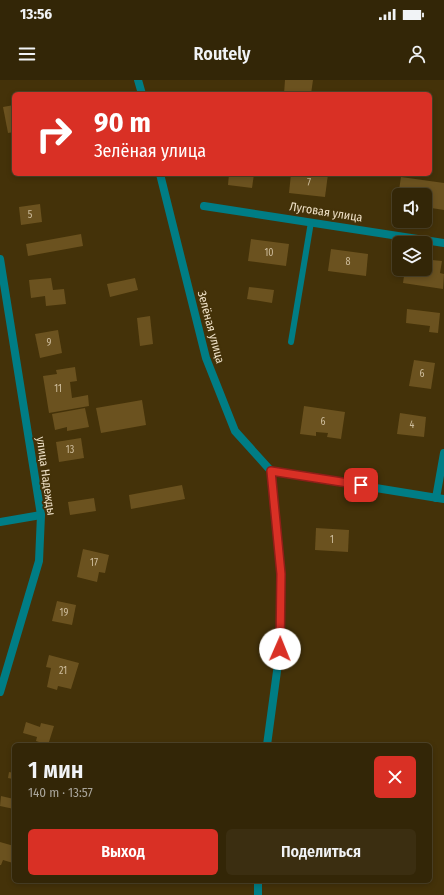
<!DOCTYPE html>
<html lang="ru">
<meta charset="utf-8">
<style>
:root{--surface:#332607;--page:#3b2e11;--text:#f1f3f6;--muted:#a9a59b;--line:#4e4328;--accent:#d93025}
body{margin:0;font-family:"Fira Sans Condensed",sans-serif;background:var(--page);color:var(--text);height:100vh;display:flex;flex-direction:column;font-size:15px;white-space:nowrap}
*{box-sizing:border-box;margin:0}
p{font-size:13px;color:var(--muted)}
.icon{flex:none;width:22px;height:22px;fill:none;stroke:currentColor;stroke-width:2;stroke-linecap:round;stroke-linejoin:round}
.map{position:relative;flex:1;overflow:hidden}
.panel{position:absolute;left:12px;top:663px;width:420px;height:140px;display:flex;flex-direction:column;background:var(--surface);border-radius:6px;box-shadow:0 2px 6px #0003,0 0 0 1px var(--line)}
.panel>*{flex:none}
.top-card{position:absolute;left:12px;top:12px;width:420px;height:84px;border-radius:6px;box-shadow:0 2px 6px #0003,0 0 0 1px var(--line);background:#d93025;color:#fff;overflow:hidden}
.fabs{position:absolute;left:392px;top:108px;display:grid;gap:8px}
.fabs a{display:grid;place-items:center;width:40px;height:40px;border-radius:6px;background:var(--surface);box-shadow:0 2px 6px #0003,0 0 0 1px var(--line);font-size:20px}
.pin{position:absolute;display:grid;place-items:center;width:34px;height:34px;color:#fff;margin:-17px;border-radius:8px;box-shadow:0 2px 6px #0006}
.me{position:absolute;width:44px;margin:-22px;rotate:1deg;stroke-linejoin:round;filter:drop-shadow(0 0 3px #0008)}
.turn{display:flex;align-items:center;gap:14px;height:84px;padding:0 16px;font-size:18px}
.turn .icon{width:52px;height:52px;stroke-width:2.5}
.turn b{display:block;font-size:28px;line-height:34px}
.round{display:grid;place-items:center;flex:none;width:42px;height:42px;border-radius:6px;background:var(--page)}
.headline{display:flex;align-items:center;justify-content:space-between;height:68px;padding:0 16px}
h1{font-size:24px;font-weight:600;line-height:30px}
.button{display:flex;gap:8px;margin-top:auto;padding:8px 16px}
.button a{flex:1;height:46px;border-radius:6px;background:var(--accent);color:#fff;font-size:16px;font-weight:600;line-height:46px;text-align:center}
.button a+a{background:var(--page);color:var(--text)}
.status{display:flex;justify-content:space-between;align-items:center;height:28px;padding:0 20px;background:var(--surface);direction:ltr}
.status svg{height:11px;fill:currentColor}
header{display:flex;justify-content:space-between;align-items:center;height:52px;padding:0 16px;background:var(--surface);font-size:18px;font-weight:600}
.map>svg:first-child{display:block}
.building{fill:#6b521f}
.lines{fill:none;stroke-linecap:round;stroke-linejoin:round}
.lane{stroke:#007d85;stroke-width:6}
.street{stroke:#007d85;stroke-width:8}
.route-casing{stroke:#8d1f18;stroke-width:10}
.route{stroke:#d93025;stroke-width:7}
.labels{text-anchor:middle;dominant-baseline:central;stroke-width:4;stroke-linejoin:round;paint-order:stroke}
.number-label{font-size:10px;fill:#cebd9d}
.street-label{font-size:12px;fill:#efe1c7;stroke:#443209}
</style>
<div class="status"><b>13:56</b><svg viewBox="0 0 49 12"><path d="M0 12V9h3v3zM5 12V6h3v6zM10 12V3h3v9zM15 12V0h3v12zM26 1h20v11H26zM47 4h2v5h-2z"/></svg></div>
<header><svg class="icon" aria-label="menu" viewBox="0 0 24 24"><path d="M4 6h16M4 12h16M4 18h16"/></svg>Routely<svg class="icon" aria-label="person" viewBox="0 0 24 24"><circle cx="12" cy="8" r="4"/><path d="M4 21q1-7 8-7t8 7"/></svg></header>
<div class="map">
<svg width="444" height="815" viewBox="0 0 444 815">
<rect width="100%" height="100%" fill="#443209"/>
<!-- building -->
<g class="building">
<path d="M 285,0 L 313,0 L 311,14 L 299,12 L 299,14 L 284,14 Z"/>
<path d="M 14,25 L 14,52 L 8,53 L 3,27 Z"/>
<path d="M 229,94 L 254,94 L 252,108 L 228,105 Z"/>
<path d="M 291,94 L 328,94 L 325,117 L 289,113 Z"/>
<path d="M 401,97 L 444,103 L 444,130 L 425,127 L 425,115 L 399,115 L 399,123 L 397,123 Z"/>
<path d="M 40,124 L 42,142 L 21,145 L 19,127 Z"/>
<path d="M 81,154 L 83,166 L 28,176 L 26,164 Z"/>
<path d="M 251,159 L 289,164 L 286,186 L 248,181 Z"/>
<path d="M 331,169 L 368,174 L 366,196 L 328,191 Z"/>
<path d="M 432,180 L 442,181 L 440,193 L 444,194 L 443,209 L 403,203 L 405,189 L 425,189 L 425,183 L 432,184 Z"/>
<path d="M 51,198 L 53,210 L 64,209 L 66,224 L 46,226 L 45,216 L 31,218 L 29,200 Z"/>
<path d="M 135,198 L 138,210 L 110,217 L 107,204 Z"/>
<path d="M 249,207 L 274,210 L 272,223 L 247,219 Z"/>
<path d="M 407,229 L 440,233 L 438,253 L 429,252 L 430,246 L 406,243 Z"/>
<path d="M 150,236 L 153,264 L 140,266 L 137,238 Z"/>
<path d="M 58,250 L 62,273 L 40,278 L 35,254 Z"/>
<path d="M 414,280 L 435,283 L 431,309 L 409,306 Z"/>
<path d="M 75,287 L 77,301 L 70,302 L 72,318 L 88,315 L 89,326 L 49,333 L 43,296 L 57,294 L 56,290 Z"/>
<path d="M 142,320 L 146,345 L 101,353 L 96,328 Z"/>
<path d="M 304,326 L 345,332 L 341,359 L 327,357 L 328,353 L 316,352 L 316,356 L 300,354 Z"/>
<path d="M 85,328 L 89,347 L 67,351 L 67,347 L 55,350 L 52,334 Z"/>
<path d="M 400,333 L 426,337 L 424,357 L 397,354 Z"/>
<path d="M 81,358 L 84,378 L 59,382 L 56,362 Z"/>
<path d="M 182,405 L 185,419 L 131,429 L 129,415 Z"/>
<path d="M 94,418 L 96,431 L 70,435 L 68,422 Z"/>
<path d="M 316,448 L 349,450 L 348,472 L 315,470 Z"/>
<path d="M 83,469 L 109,475 L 105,493 L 99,492 L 97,502 L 77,497 Z"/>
<path d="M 57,521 L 76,525 L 72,545 L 52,541 Z"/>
<path d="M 49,575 L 79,583 L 71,609 L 58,606 L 57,610 L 47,607 L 51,588 L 46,587 Z"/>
<path d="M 26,642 L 40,647 L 41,643 L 54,646 L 48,665 L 36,661 L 37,657 L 23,653 Z"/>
<path d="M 9,692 L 14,693 L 14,706 L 11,706 L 13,699 L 8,698 Z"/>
<path d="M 1,716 L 14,719 L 14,729 L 0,726 Z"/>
<path d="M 0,762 L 14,766 L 13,783 L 3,780 L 1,785 L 0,785 Z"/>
</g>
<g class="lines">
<!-- lane -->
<path class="lane" d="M 291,262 L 311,142"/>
<!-- street -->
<g class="street">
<path d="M 138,0 L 142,14"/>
<path d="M 160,94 L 206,278 L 235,351 L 271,391 L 281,494 L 280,569 L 267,665"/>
<path d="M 204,126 L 444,163"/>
<path d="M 0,179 L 41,435 L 39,481 L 0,612"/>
<path d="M 271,391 L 444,419"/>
<path d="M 436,418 L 444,373"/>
<path d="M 0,442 L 41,435"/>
<path d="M 258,815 L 258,801"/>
</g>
</g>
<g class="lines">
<defs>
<path id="route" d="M 280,569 L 281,494 L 271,391 L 361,405"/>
</defs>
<!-- route casing -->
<use href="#route" class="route-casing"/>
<!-- route -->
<use href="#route" class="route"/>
</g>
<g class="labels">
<!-- number labels -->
<g class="number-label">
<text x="309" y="103">7</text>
<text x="30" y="135">5</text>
<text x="269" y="173">10</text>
<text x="348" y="182">8</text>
<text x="49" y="263">9</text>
<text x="422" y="294">6</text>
<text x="58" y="309">11</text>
<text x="323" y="342">6</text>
<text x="412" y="345">4</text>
<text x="70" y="370">13</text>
<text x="332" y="460">1</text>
<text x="94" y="483">17</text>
<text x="64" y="533">19</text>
<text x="63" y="591">21</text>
</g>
<!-- street labels -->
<g class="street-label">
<text transform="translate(326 132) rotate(9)">Луговая улица</text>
<text transform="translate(211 247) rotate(75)">Зелёная улица</text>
<text transform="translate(46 396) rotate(82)">улица Надежды</text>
</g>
</g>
</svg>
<div class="fabs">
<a><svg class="icon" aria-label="sound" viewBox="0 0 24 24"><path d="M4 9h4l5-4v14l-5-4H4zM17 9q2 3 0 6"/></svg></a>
<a><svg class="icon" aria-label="layers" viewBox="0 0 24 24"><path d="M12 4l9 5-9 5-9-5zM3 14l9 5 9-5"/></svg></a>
</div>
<div class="pin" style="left:361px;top:405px;background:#d93025"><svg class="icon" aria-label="arrive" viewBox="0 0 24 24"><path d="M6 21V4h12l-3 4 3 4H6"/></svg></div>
<svg class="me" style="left:280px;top:569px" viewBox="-20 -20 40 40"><circle r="19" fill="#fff"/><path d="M0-13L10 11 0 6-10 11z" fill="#d93025"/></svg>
<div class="top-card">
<div class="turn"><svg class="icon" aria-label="right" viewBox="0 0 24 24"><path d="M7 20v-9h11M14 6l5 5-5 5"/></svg><div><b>90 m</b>Зелёная улица</div></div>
</div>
<section class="panel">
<div class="headline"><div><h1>1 мин</h1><p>140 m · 13:57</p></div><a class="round" style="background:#d93025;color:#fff"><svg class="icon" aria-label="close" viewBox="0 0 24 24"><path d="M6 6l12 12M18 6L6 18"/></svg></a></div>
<div class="button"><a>Выход</a><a>Поделиться</a></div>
</section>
</div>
